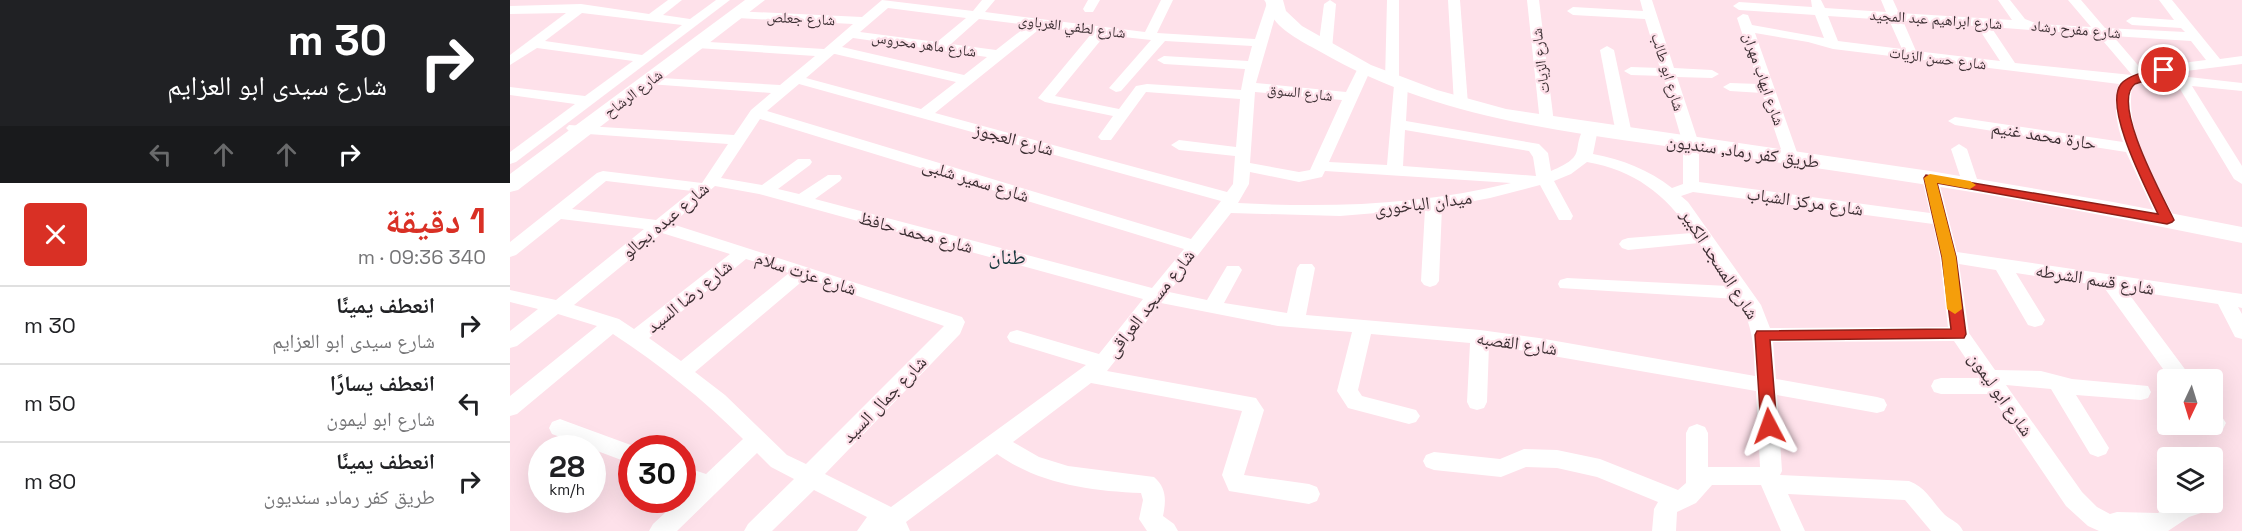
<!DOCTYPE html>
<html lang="ar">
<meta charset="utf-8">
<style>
:root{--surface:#fff;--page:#f2f2f2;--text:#202124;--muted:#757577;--line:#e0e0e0;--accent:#d93025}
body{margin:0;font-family:"Space Grotesk","Noto Naskh Arabic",sans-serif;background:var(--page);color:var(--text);direction:rtl;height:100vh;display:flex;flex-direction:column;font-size:22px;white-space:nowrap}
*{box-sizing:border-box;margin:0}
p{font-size:20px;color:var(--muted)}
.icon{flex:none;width:33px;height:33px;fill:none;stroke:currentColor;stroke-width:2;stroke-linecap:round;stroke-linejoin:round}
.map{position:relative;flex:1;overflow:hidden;direction:ltr}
.details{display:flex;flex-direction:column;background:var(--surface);width:510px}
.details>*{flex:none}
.banner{background:#202124;color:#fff;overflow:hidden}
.needle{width:39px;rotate:184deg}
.tools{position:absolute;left:1647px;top:369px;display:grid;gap:12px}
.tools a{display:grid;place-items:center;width:66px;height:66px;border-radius:6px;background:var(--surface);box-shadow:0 6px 24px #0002;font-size:30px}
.speed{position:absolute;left:18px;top:435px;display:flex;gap:12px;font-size:30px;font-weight:700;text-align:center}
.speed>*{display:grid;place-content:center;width:78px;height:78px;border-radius:50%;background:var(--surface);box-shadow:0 6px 24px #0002;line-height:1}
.speed small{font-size:15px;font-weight:400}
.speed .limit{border:9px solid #d22;background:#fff;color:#111}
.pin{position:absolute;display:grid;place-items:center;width:51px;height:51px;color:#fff;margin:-26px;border:3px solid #fff;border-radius:50%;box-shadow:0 2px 6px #0007}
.me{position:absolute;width:66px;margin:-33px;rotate:356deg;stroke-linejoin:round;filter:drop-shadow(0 0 4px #0008)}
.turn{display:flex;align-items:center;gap:21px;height:126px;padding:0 24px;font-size:27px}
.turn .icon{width:78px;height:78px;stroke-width:2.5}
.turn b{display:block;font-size:42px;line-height:51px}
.lanes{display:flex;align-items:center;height:57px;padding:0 24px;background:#0003;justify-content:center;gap:30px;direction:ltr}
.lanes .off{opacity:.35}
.round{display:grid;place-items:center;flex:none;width:63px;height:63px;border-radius:6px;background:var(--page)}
.overview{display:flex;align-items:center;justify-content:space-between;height:102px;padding:0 24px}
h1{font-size:36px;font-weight:800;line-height:45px;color:var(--accent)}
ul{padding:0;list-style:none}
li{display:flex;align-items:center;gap:18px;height:78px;padding:0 24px;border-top:2px solid var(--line)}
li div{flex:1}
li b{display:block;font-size:22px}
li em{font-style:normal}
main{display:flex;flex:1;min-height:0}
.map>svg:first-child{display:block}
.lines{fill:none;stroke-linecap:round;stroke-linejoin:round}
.street{fill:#fff;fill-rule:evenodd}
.secondary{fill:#fff;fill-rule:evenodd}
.route{fill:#d93025;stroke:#8d1f18;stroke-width:1.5}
.slow{fill:#f59e0b}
.labels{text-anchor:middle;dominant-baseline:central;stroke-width:4.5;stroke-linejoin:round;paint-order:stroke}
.far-street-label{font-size:15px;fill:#3c2f33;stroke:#fee1ea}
.street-label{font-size:18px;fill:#3c2f33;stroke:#fee1ea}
.quarter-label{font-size:21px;fill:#123439;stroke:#fee1ea}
</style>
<main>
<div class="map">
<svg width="1732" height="531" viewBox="0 0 1732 531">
<rect width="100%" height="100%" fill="#fee1ea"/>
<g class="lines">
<!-- street -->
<g class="street">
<path d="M 158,0 L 172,0 L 153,15 L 180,19 L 206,0 L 220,0 L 6,162 L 0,164 L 0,152 L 65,104 L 0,95 L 0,87 L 75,96 L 123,61 L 27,48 L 0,65 L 0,55 L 56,13 L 0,14 L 0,6 L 71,4 L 139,14 ZM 72,13 L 172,25 L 132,55 L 35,41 Z"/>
<path d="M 372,0 L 463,11 L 472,0 L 485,0 L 475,12 L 635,32 L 651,0 L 663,0 L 647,33 L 745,39 L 757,3 L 754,0 L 770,0 L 746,83 L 836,92 L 849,66 L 859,66 L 861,69 L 819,162 L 877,165 L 884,85 L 877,84 L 875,81 L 877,0 L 889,0 L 889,81 L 896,82 L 898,85 L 896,121 L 1029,144 L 1038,153 L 1041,171 C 1079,155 1060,151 1075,126 L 1085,126 L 1088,129 L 1083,154 C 1112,159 1139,170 1162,188 L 1173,184 L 1173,144 L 1153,76 L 1121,75 L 1114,71 L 1121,67 L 1150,68 L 1135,19 L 1063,15 L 1057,11 L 1063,7 L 1133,11 L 1130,0 L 1142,0 L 1164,68 L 1202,70 L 1209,74 L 1202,78 L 1167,77 L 1189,144 L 1189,182 L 1420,213 L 1412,178 L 1420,173 L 1428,178 L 1447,252 L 1732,294 L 1732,308 L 1728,307 L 1732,314 L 1732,339 L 1725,337 L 1708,304 L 1616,290 L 1683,380 L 1661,380 L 1593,286 L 1506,273 L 1535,320 L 1532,325 L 1525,327 L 1518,325 L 1486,270 L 1449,264 L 1459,333 L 1485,370 L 1531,371 L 1562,379 L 1638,386 L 1641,392 L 1638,398 L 1631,400 L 1566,395 L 1599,448 L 1596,454 L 1588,457 L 1580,454 L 1541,389 L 1496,385 L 1572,492 L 1587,507 L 1600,514 L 1607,512 L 1648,513 L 1663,502 L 1696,502 L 1698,505 L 1694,512 L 1679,517 L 1658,531 L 1589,531 L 1578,526 L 1556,506 L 1480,394 L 1431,394 L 1424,392 L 1421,386 L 1424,380 L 1431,378 L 1469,378 L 1444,341 L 1263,342 L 1266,379 L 1367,397 L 1374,399 L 1377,405 L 1374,411 L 1367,413 L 1267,395 L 1272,471 L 1270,475 L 1399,481 C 1417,488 1422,502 1435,515 C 1442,521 1449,522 1453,531 L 1421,531 L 1395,500 L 1278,494 L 1295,531 L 1271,531 L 1251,485 L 1202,485 L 1186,503 L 1167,512 L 1166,531 L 1142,531 L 1144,509 L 1148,502 L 1087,477 L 1047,468 L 1016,467 L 991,477 L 924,470 L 916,467 L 913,461 L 916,455 L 924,452 L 990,459 L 1014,449 L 1047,450 L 1090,459 L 1168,490 L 1176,483 L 1176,433 L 1179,427 L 1187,424 L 1195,427 L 1198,433 L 1198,467 L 1250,467 L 1246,391 L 979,345 L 977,402 L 974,408 L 967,410 L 960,408 L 957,402 L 960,343 L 861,334 L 848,390 L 852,396 L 906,410 L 910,416 L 906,422 L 899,424 L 838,408 L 827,391 L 842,332 L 768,326 L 651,303 L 597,371 L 746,398 L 754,410 L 734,475 L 799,484 L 807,487 L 810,494 L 807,501 L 799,504 L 719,491 L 712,475 L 732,411 L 581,383 L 503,442 L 529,457 L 558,466 L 644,477 C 657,488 656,501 653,516 L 664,524 L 668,531 L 637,531 L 629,519 L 633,500 L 631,493 C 581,491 529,484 487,454 L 396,522 L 400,531 L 347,531 L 357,517 L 304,490 L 262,531 L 234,531 L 238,524 L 284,479 L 261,467 L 247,453 L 167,531 L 139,531 L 143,524 L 169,500 L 172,500 L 172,496 L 181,488 L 172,485 L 172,466 L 196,474 L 233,439 C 193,399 150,365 103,334 L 7,414 L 0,416 L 0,396 L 87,326 L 48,314 L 7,346 L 0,348 L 0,331 L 28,309 L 0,302 L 0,290 L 46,300 L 134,229 L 51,219 L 6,255 L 0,257 L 0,242 L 87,173 L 93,171 L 192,183 L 218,144 L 64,133 L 59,131 L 56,128 L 59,125 L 224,135 L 241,110 L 261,93 L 139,84 L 132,80 L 134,77 L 270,85 L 305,56 L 187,48 L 180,44 L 182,41 L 314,49 L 343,24 L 227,18 L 221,14 L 223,11 L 352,17 ZM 378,8 L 456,18 L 427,42 L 350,32 ZM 469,19 L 518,25 L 486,50 L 441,44 ZM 532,27 L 582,33 L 528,98 L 535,102 L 603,116 L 588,137 L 591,140 L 601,140 L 636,92 L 730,99 L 726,147 L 669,140 L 661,145 L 669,150 L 725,156 L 723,184 L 717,192 L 425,113 ZM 595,35 L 641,40 L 599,88 L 606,92 L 611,91 L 655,41 L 742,46 L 738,61 L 654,56 L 647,60 L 654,64 L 735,69 L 731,90 L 637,84 L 626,86 L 609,109 L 545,96 ZM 343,38 L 477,57 L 454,75 L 332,47 ZM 324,54 L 325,54 L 446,82 L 411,109 L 296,78 ZM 289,84 L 711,201 L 681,239 L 257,111 ZM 745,92 L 832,100 L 800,170 L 789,172 L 740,163 ZM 250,119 L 674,249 L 642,288 L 305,199 L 330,181 L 332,178 L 330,175 L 318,175 L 289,194 L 268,189 L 300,165 L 302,162 L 300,159 L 288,159 L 252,185 L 211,178 ZM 895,130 L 1019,151 L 1023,157 L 1026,176 L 893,166 ZM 1077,162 C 1124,170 1155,194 1182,233 L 1118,238 L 1112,240 L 1109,244 L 1112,248 L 1118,250 L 1189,243 L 1218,286 L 1057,278 L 1050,280 L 1048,284 L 1050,288 L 1227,299 C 1243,324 1244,347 1245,376 L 1029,338 L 970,330 L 796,315 L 805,268 L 802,264 L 790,264 L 787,268 L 777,313 L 714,303 L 732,270 L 729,266 L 717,266 L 697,300 L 659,292 L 721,213 L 830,216 L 915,209 L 911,281 L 914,285 L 920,287 L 926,285 L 929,281 L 932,207 L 980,198 L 1030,185 L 1049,220 L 1061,220 L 1063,216 L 1044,181 L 1061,174 ZM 815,171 L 1001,183 C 912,205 820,208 728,203 L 739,184 L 740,172 L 789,182 L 812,177 ZM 96,181 L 182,191 L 146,220 L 62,209 ZM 205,186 L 249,194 L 633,299 L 589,354 L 507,330 L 500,332 L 497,337 L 500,342 L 576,365 L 381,507 L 315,474 L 450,334 L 455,322 L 452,317 L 162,224 ZM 1183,192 L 1423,224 L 1430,257 L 1438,327 L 1260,328 L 1251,305 L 1178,202 L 1171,196 ZM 152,233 L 220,254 L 124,329 L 109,319 L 64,305 ZM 236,259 L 279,273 L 171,361 L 139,338 ZM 296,278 L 434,326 L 296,464 L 277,455 L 215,395 L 185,372 Z"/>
<path d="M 578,0 L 590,0 L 583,12 L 575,12 L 573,9 Z"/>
<path d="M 820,0 L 826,4 L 822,49 L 815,53 L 808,49 L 814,4 Z"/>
<path d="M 938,0 L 950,0 L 958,104 L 951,108 L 944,104 Z"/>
<path d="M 1017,0 L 1029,0 L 1044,123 L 1037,127 L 1030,123 Z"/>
<path d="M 1301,0 L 1311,0 L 1315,8 L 1376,12 L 1371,0 L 1383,0 L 1389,13 L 1502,20 L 1488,0 L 1500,0 L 1515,19 L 1528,24 L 1581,27 L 1558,0 L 1571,0 L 1595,28 L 1675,32 L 1671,28 L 1622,25 L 1616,21 L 1622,17 L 1664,20 L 1649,0 L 1662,0 L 1710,59 L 1732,56 L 1732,64 L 1652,74 L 1732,83 L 1732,91 L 1682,86 L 1732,166 L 1732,184 L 1724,179 L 1667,84 L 1633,81 L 1622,87 C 1615,135 1645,179 1666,220 L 1663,224 L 1651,224 L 1648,220 L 1616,152 L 1445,125 L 1438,121 L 1445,117 L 1613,142 C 1606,123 1603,103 1609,84 L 1323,49 L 1298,42 L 1245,33 L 1289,158 L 1287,161 L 1275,161 L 1252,93 L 1220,91 L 1213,87 L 1220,83 L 1249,84 L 1227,18 L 1233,14 L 1238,15 L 1242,25 L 1314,38 L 1305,15 L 1229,10 L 1223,6 L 1229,2 L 1302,7 ZM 1318,16 L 1379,20 L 1392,49 L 1328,41 ZM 1393,21 L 1467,26 L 1490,61 L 1406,51 ZM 1481,27 L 1588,35 L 1622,75 L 1505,63 ZM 1603,36 L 1681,41 L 1696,60 L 1656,65 L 1633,71 Z"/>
<path d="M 1097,46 L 1104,50 L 1122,134 L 1114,139 L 1106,134 L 1090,50 Z"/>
<path d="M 1449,144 L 1457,149 L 1469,185 L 1467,188 L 1461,190 L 1453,185 L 1441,149 Z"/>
<path d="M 1702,412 L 1710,414 L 1716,423 L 1713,429 L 1705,431 L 1694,426 L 1702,424 Z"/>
<path d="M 50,419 L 58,422 L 129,448 L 122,448 L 122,464 L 42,434 L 39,428 L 42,422 Z"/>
</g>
<!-- secondary -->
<g class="secondary">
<path d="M 235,0 L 255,0 L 8,190 L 0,192 L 0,174 Z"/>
<path d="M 755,0 L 773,0 L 776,11 L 792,26 L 861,65 L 927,90 L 996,109 L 1420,171 L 1603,202 L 1732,227 L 1732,243 C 1628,222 1523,201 1418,185 C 1328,171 1238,158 1148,145 C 1028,128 916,113 809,51 C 786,38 761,27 755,0 Z"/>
</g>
</g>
<!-- route -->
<path class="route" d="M 1654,67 L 1658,68 L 1658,73 L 1625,84 C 1600,102 1653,197 1664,220 L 1662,222 L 1657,224 L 1427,183 L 1446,257 L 1456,334 L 1454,338 L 1260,340 L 1267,426 L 1265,430 L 1259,432 L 1253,430 L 1251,426 L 1245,335 L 1247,331 L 1441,329 L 1432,257 L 1414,178 L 1416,175 L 1648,214 C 1637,190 1593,107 1611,84 C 1619,74 1643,70 1654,67 Z"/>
<!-- slow -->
<path class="slow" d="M 1420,174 L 1460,181 L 1466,185 L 1460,189 L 1427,183 L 1446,257 L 1452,309 L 1445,314 L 1437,309 L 1432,257 L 1414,178 Z"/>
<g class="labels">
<!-- far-street labels -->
<g class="far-street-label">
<text transform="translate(291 18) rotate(3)">شارع جعلص</text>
<text transform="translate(1426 19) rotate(4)">شارع ابراهيم عبد المجيد</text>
<text transform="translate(562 26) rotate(7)">شارع لطفي الغرباوى</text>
<text transform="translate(1566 29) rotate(5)">شارع مفرح رشاد</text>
<text transform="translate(414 44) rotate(8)">شارع ماهر محروس</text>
<text transform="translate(1428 58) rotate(7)">شارع حسن الزيات</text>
<text transform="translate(1030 61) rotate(-97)">شارع الزيات</text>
<text transform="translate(1158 72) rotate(73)">شارع ابو طالب</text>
<text transform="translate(1254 79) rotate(71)">شارع ايهاب مهران</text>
<text transform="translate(790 92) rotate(6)">شارع السوق</text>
<text transform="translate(123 93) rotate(-37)">شارع الرشاح</text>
</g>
<!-- street labels -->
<g class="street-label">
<text transform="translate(1534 135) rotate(9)">حارة محمد غنيم</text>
<text transform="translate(504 139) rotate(15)">شارع العجوز</text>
<text transform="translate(1233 151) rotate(8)">طريق كفر رماد, سنديون</text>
<text transform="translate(466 180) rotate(17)">شارع سمير شلبى</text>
<text transform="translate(1295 201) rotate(8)">شارع مركز الشباب</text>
<text transform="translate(913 203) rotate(-7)">ميدان الباخورى</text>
<text transform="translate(155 220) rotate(-40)">شارع عبده بجالو</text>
<text transform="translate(406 232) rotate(15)">شارع محمد حافظ</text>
<text transform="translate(1210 264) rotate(57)">شارع المسجد الكبير</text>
<text transform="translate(296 273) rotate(18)">شارع عزت سلام</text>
<text transform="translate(1585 279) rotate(9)">شارع قسم الشرطه</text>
<text transform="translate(179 296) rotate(-39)">شارع رضا السيد</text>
<text transform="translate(640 303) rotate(-52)">شارع مسجد العراقى</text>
<text transform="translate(1007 343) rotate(8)">شارع القصبه</text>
<text transform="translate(1491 394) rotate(55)">شارع ابو ليمون</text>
<text transform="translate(374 399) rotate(-46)">شارع جمال السيد</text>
</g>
<!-- quarter labels -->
<g class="quarter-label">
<text x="497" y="256">طنان</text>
</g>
</g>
</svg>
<div class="tools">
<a><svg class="needle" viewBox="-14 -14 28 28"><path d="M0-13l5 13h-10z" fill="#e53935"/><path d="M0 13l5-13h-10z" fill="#757577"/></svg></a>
<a><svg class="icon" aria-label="layers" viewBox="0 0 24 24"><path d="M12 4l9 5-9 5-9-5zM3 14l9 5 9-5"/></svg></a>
</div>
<div class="speed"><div>28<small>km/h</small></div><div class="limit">30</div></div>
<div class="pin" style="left:1654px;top:70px;background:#d93025"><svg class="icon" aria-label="arrive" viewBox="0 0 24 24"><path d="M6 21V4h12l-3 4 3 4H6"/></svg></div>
<svg class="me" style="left:1259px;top:426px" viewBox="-20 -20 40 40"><path d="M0-17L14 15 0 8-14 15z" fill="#d93025" stroke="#fff" stroke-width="4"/></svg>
</div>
<section class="details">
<div class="banner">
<div class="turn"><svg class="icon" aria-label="right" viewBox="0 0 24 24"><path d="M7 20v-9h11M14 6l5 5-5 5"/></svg><div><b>30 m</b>شارع سيدى ابو العزايم</div></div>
<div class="lanes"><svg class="icon off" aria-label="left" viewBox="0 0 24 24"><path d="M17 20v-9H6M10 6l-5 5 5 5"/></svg><svg class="icon off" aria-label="ahead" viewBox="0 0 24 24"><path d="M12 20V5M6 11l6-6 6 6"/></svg><svg class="icon off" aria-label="ahead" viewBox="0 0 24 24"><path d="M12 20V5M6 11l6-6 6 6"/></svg><svg class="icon" aria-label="right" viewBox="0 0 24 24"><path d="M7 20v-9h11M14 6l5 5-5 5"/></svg></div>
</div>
<div class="overview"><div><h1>1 دقيقة</h1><p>340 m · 09:36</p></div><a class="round" style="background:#d93025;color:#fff"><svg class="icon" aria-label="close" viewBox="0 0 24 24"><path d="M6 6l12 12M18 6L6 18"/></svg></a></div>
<ul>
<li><svg class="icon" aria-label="right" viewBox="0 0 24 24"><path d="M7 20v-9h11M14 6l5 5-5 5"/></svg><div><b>انعطف يمينًا</b><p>شارع سيدى ابو العزايم</p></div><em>30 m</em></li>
<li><svg class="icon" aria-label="left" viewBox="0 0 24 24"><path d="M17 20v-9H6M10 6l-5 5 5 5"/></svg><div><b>انعطف يسارًا</b><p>شارع ابو ليمون</p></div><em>50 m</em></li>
<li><svg class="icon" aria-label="right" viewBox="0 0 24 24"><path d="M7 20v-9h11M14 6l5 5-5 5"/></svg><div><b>انعطف يمينًا</b><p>طريق كفر رماد, سنديون</p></div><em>80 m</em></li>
</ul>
</section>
</main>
